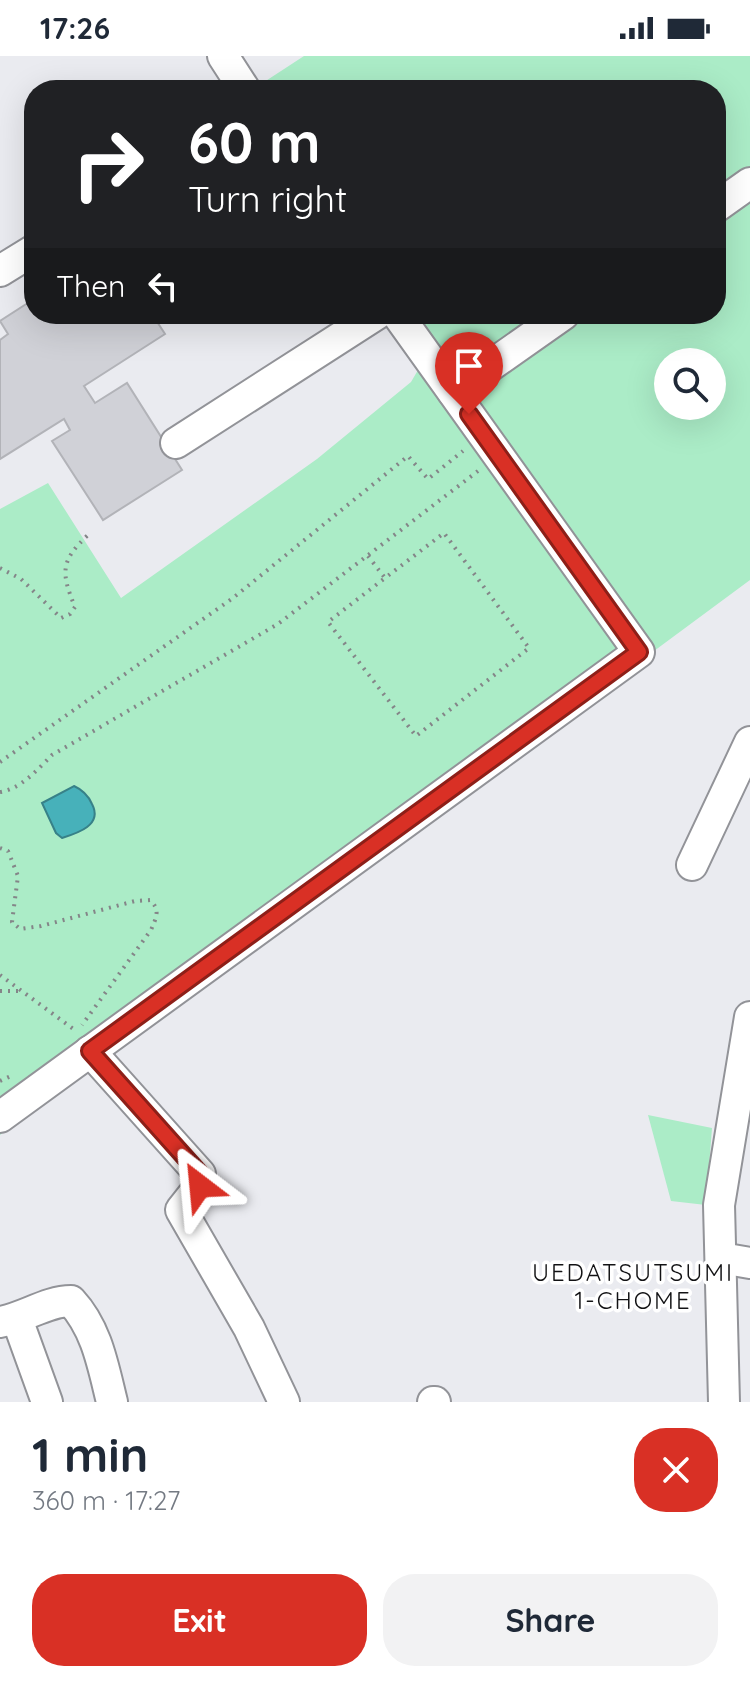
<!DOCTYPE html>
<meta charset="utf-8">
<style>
:root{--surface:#fff;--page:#f2f2f3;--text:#1f2937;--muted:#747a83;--accent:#d93025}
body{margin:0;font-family:Quicksand,sans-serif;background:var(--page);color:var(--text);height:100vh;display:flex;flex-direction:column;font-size:30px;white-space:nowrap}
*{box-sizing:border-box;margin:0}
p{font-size:26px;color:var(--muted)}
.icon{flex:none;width:44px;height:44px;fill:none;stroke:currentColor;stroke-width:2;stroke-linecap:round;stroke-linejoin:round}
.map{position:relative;height:1346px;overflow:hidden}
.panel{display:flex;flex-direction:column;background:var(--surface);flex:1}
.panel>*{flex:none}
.top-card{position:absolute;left:24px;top:24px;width:702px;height:244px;border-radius:32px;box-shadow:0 8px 32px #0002;background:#202124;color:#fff;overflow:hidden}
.buttons{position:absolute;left:654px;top:292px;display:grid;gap:16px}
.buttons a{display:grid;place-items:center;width:72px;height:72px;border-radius:50%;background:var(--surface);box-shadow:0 8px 32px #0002;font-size:40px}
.pin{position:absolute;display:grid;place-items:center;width:68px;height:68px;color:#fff;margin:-82px -34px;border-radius:50% 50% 50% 0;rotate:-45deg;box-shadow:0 0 8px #0007}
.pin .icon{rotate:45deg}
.me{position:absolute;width:88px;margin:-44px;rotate:331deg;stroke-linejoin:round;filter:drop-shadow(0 0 6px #0008)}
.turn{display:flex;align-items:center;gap:28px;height:168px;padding:0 32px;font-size:36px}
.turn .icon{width:104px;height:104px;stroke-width:2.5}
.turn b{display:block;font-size:56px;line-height:68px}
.then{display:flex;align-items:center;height:76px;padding:0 32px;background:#0003;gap:16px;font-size:30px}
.round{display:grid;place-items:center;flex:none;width:84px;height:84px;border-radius:32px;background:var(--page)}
.head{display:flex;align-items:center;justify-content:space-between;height:136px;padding:0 32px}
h1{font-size:48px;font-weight:700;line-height:60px}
.primary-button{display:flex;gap:16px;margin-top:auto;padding:16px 32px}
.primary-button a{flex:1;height:92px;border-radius:32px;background:var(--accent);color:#fff;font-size:32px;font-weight:700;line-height:92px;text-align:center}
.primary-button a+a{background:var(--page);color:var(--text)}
.status{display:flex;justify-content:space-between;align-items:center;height:56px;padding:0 40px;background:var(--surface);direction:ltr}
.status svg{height:22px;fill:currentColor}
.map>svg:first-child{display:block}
.green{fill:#abecc7;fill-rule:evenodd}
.water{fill:#47b1ba;stroke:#378188;stroke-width:2}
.building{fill:#d0d1d7;stroke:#b2b3b8;stroke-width:2}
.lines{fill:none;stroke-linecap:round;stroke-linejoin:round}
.minor-casing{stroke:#929398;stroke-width:34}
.path{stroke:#848588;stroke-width:4;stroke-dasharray:2 6;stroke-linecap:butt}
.minor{stroke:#fff;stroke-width:30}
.route-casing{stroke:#8d1f18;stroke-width:20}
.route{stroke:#d93025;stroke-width:14}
.labels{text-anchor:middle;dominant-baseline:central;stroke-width:7;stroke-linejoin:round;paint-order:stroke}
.neighbourhood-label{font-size:24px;letter-spacing:2px;fill:#121214;stroke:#fff}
</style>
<div class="status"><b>17:26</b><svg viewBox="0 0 49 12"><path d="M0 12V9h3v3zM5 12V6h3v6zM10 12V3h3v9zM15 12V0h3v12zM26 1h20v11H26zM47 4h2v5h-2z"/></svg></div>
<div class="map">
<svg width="750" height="1346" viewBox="0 0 750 1346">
<rect width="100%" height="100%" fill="#eaebf0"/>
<!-- green -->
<g class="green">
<path d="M 304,0 L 750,0 L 750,524 L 0,1079 L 0,453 L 48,427 L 121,542 L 317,403 L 411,326 L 435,285 L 417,258 L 716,258 L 716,34 L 261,34 L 258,30 ZM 668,306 L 712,306 L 712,350 L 668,350 Z"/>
<path d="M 648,1059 L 712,1072 L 706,1149 L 671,1145 Z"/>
</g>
<!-- water -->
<path class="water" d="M 74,730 C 83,734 88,739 92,748 C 103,769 78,777 62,782 L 56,777 L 42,747 Z"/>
<!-- building -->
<path class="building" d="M 34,243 L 34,258 L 152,258 L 165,278 L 84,330 L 95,347 L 127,327 L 182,414 L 103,464 L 52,385 L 70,374 L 64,363 L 0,403 L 0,284 L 8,278 L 0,265 Z"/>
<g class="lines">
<defs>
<g id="minor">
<path d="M 223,0 L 245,34"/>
<path d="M 716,151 L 750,127"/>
<path d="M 0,215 L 34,194"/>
<path d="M 453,336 L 564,258"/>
<path d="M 176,387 L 377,258"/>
<path d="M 692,809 L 750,686"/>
<path d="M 90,995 L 200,1118 L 200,1130 L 181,1154 L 249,1272 L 284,1346"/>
<path d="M 0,1061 L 639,596 L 397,258"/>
<path d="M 721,1202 L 750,1207"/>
<path d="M 17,1263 L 47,1346"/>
<path d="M 0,1266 C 24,1262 47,1245 71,1245 C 97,1273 103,1310 112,1346"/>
<path d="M 433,1346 L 435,1346"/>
<path d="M 724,1346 L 719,1149 L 750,961"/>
</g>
</defs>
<!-- minor casing -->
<use href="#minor" class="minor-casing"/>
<!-- path -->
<g class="path">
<path d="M 368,500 L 385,522 L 444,477 L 529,592 L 416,680 L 328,566 L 385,522"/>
<path d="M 0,512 L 21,523 L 61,562 L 70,558 L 75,551 C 61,517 60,505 88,479"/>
<path d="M 0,706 L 233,542 L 408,400 L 428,423 L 463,395"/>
<path d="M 0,736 C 21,733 38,713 52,699 L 278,568 L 478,415"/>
<path d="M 0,792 L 8,795 L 18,820 L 12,866 L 20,873 L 41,870 L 135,845 L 150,844 C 161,854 156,862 151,874 L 82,969"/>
<path d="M 0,919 L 76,975"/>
<path d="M 0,935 L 20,935"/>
<path d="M 0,1025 L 11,1020"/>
</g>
<!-- minor -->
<use href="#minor" class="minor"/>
</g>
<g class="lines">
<defs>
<path id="route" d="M 200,1130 L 200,1118 L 90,995 L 639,596 L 469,358"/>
</defs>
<!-- route casing -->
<use href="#route" class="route-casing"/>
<!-- route -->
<use href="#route" class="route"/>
</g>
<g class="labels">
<!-- neighbourhood labels -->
<g class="neighbourhood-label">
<text x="633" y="1216">UEDATSUTSUMI<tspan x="633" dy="28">1-CHOME</tspan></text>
</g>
</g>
</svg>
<div class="buttons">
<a><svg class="icon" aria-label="search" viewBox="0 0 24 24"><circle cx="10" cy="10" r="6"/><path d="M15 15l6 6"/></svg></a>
</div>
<div class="pin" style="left:469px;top:358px;background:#d93025"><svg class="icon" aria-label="arrive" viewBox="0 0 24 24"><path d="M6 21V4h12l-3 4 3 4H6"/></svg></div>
<svg class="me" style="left:200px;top:1130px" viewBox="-20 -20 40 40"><path d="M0-17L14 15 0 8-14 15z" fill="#d93025" stroke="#fff" stroke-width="4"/></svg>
<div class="top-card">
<div class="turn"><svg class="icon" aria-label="right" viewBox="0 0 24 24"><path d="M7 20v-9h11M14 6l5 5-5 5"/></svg><div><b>60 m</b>Turn right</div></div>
<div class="then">Then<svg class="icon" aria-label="left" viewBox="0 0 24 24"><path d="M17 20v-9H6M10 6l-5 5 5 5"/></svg></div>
</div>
</div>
<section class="panel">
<div class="head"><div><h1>1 min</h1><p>360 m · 17:27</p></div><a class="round" style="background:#d93025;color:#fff"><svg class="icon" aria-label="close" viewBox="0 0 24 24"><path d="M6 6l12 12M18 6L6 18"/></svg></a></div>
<div class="primary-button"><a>Exit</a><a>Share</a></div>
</section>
